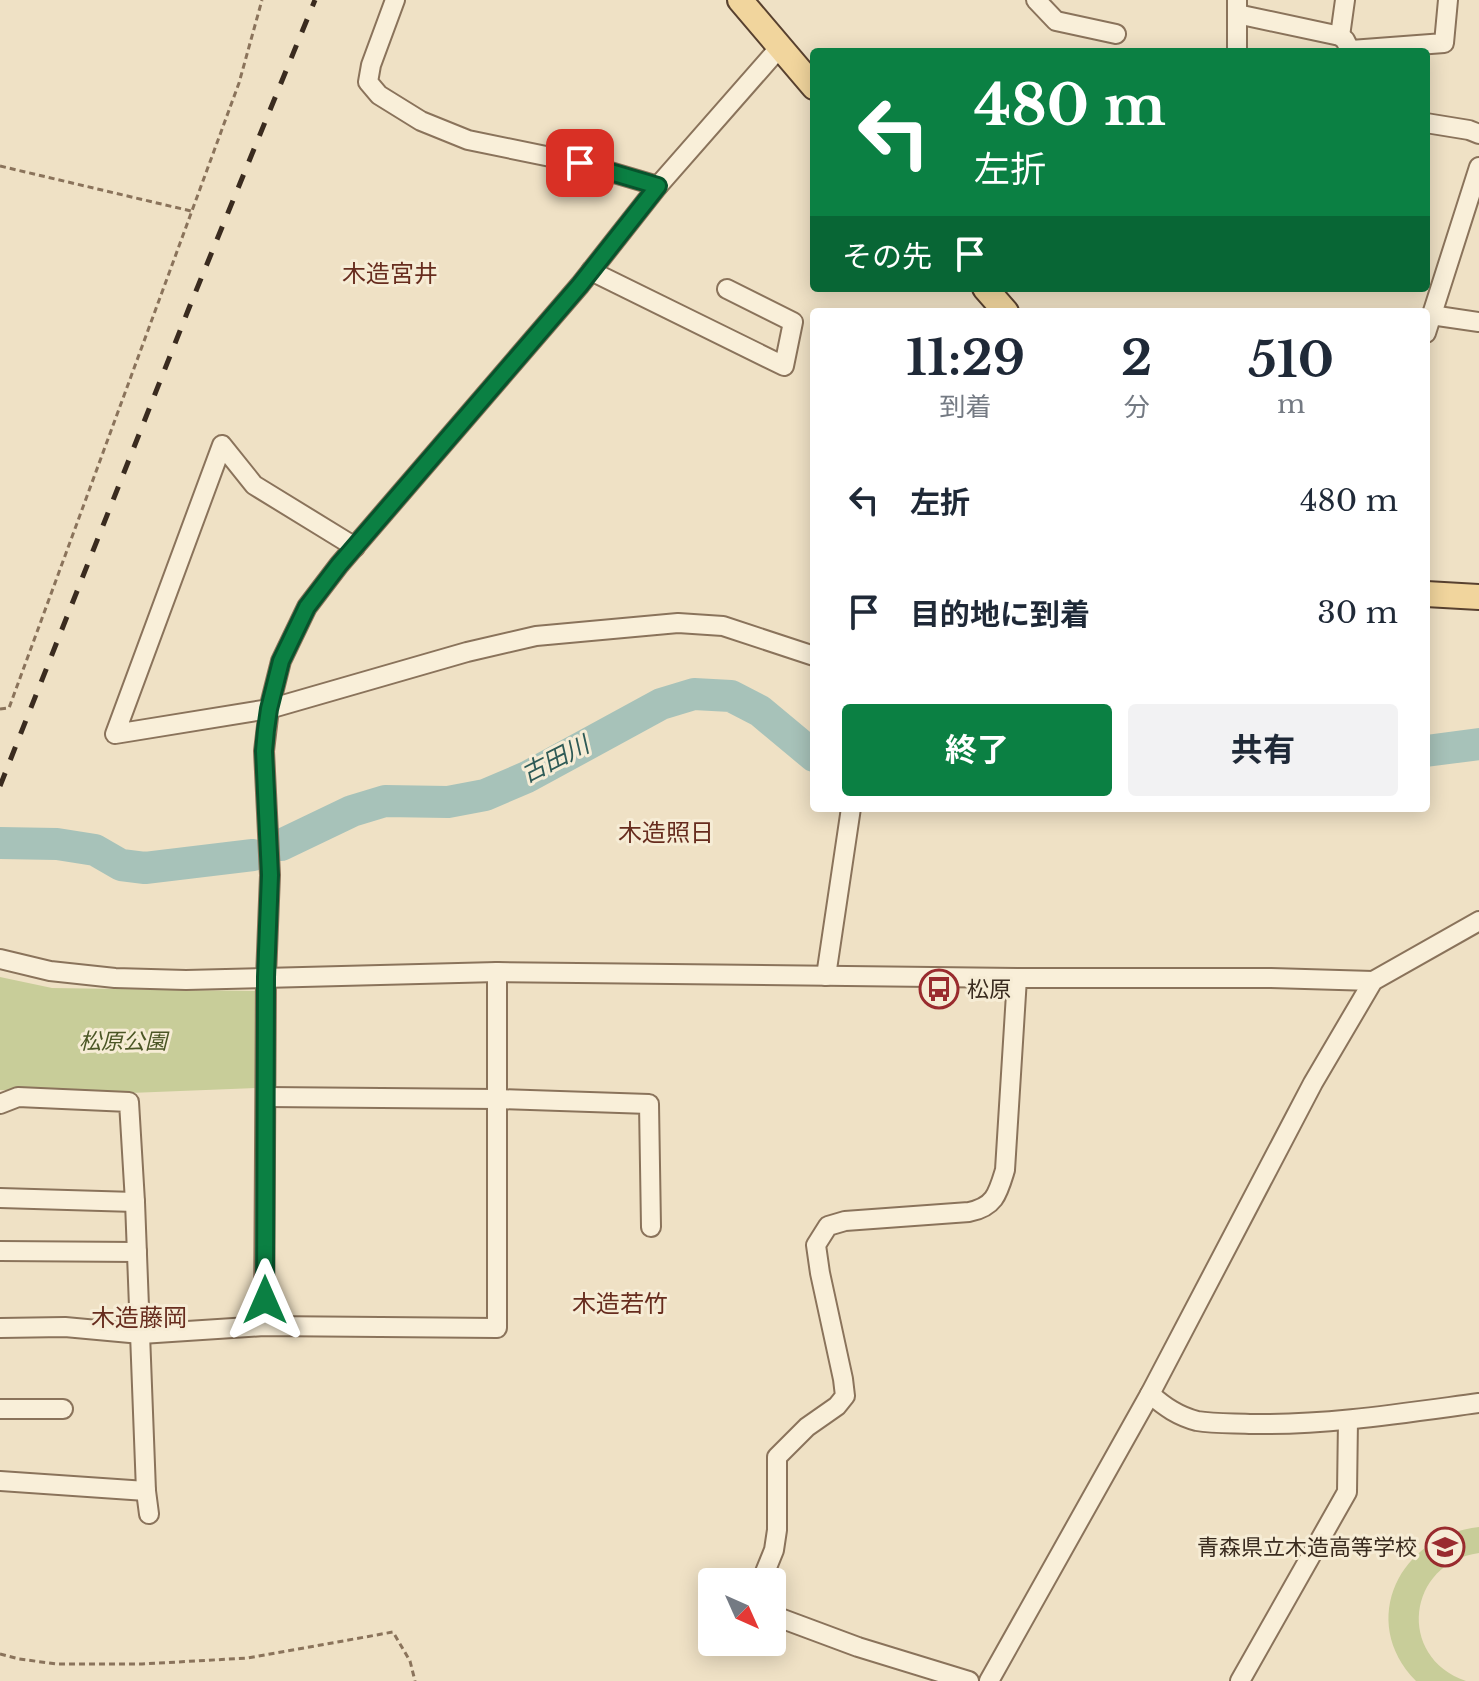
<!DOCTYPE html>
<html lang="ja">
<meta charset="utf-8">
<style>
:root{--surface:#fff;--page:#f2f2f3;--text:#1f2937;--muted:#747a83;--accent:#0b8043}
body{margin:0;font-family:"Libre Baskerville","Noto Sans JP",serif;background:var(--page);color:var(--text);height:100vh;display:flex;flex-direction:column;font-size:30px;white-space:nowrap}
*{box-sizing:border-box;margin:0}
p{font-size:26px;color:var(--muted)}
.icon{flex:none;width:44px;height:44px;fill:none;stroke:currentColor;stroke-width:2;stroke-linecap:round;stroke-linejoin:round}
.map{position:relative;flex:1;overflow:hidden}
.panel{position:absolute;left:810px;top:308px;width:620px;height:504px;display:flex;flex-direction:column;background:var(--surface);border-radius:8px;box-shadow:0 4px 20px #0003}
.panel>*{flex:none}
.hud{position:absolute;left:810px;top:48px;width:620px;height:244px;border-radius:8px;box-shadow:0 4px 20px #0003;background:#0b8043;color:#fff;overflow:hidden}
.needle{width:52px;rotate:135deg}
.buttons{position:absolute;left:698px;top:1568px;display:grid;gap:16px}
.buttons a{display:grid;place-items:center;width:88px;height:88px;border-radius:8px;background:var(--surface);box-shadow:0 4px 20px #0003;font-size:40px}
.pin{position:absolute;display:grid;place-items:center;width:68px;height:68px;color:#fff;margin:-34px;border-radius:16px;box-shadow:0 4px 12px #0006}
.me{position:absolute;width:88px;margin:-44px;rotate:0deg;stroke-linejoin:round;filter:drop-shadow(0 0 6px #0008)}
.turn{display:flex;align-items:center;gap:28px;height:168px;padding:0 32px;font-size:36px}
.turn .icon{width:104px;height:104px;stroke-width:2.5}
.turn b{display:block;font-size:56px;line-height:68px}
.then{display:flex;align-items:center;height:76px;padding:0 32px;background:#0003;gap:16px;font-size:30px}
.eta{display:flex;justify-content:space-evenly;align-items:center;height:136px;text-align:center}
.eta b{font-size:48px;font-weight:700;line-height:56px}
.primary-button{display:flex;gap:16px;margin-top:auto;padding:16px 32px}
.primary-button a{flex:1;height:92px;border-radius:8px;background:var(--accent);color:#fff;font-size:32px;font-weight:700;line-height:92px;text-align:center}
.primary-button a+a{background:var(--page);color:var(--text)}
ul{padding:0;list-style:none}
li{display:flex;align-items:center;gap:24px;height:112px;padding:0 32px}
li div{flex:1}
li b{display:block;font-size:30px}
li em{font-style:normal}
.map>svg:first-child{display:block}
.green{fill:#c8cd99}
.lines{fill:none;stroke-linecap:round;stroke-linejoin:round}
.river{stroke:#a7c2b9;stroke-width:32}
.minor-casing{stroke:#8a735b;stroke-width:22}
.major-casing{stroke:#58412f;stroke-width:28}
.path{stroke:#8a735b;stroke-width:3;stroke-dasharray:6 4;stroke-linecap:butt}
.minor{stroke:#f9efd9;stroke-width:18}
.major{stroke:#f1d59d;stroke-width:24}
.rail{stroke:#3a2b1f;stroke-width:5;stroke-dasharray:14 14;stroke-linecap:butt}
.route-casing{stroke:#07532c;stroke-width:20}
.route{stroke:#0b8043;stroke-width:14}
.labels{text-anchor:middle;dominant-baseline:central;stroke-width:6;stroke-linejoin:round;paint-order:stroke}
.poi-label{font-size:22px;fill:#3a2b1f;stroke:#f6ecd5;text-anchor:start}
.park-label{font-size:22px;font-style:italic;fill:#4b5625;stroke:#f6ecd5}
.neighbourhood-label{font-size:24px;fill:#672c1e;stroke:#f6ecd5}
.water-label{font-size:24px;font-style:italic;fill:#2e5a56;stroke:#f6ecd5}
</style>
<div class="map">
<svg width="1479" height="1681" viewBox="0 0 1479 1681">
<rect width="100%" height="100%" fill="#efe1c5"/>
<!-- green -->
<g class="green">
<path d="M 0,977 L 52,988 L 258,991 L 257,1088 L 130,1093 L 0,1090 Z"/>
<path d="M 1479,1527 L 1479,1553 C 1407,1563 1396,1657 1466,1681 L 1416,1681 C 1357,1621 1400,1535 1479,1527 Z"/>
</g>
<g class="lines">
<!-- river -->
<g class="river">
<path d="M 1426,751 L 1479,744"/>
<path d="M 0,843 L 57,844 L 95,850 L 121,865 L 145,868 L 253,855"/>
<path d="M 281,845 L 352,811 L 385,801 L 448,802 L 485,795 L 527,777 L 661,704 L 694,694 L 731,696 L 760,711 L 814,756"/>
</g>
<defs>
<g id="minor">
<path d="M 395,0 L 371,65 L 368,82 L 379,95 L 421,121 L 468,140 L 580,163 L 658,186"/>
<path d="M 1036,0 L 1056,21 L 1116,34"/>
<path d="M 1237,14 L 1340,36 L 1345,40 L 1351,52"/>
<path d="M 1340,36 L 1345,0"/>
<path d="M 1351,50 L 1444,43 L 1448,0"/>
<path d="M 1237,52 L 1237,0"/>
<path d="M 1426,123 L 1469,130 L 1479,134"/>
<path d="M 591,271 L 784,366 L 793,322 L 727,289"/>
<path d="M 1431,315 L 1479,322"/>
<path d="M 1426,333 L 1479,167"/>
<path d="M 355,547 L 254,485 L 222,445 L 115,734 L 269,709 L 467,652 L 536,636 L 678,623 L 723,626 L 814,656"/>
<path d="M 0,959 L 50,971 L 115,978 L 186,980 L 497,972 L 1017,978 L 1271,978 L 1373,981"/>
<path d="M 826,976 L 851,808"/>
<path d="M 266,1097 L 497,1099 L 649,1104 L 651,1227"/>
<path d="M 0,1104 L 18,1097 L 129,1102 L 135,1202 L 146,1491 L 149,1514"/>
<path d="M 0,1198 L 135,1202"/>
<path d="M 0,1251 L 137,1252"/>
<path d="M 264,1326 L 266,977 L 270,875 L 264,751 L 269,709 L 281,661 L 307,607 L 339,565 L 580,285 L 658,186 L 780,47"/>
<path d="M 0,1328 L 65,1327 L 141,1334 L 264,1326 L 497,1328 L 497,972"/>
<path d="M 1150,1394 C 1165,1407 1178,1416 1197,1421 C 1215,1424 1235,1423 1253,1424 C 1329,1425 1404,1413 1479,1403"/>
<path d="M 0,1409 L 63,1409"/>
<path d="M 0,1481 L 146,1491"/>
<path d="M 761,1582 L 774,1550 L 777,1530 L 777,1457 L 807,1427 L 837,1406 L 845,1396 L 843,1379 L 820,1273 L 816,1245 L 828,1226 L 845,1221 L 969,1212 C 995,1207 998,1193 1005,1170 L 1017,978"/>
<path d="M 772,1615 L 858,1647 L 969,1681"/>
<path d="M 989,1681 L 1150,1394 L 1313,1083 L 1373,981 L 1479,921"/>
<path d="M 1240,1681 L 1347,1492 L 1348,1420"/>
</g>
<g id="major">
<path d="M 740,0 L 814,87"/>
<path d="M 985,288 L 1006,312"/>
<path d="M 1426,594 L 1479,597"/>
</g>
</defs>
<!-- minor casing -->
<use href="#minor" class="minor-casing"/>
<!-- major casing -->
<use href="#major" class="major-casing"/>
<!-- path -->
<g class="path">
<path d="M 0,166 L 191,211"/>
<path d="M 0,709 L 9,708 L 239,83 L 262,0"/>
<path d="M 0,1654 L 19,1659 L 57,1664 L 142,1664 L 248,1658 L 393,1632 L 410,1661 L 415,1681"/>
</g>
<!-- minor -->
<use href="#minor" class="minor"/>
<!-- major -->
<use href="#major" class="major"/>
<!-- rail -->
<path class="rail" d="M 0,786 L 189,308 L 315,0"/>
</g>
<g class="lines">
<defs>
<path id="route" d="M 265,1300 L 266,977 L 270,875 L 264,751 L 266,730 L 269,709 L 281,661 L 307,607 L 339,565 L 580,285 L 658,186 L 580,163"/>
</defs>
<!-- route casing -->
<use href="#route" class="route-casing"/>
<!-- route -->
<use href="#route" class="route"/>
</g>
<!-- icons -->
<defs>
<symbol id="bus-ring" viewBox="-11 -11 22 22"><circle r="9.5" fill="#f6ecd5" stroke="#992b2e" stroke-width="1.5"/><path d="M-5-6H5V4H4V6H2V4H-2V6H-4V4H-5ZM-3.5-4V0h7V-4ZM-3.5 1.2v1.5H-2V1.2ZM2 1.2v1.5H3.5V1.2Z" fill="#992b2e"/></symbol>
<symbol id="school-ring" viewBox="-11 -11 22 22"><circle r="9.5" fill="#f6ecd5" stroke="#992b2e" stroke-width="1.5"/><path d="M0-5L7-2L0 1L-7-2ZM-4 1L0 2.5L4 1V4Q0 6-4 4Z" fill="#992b2e"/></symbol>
</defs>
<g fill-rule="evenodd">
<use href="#bus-ring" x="917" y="967" width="44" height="44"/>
<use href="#school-ring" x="1423" y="1525" width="44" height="44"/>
</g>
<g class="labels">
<!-- poi labels -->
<g class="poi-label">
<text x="967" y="989">松原</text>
<text x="1417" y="1547" text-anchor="end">青森県立木造高等学校</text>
</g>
<!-- park labels -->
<g class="park-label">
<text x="123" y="1041">松原公園</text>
</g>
<!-- neighbourhood labels -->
<g class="neighbourhood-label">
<text x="390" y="273">木造宮井</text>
<text x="666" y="832">木造照日</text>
<text x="620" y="1303">木造若竹</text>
<text x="139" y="1317">木造藤岡</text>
</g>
<!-- water labels -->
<g class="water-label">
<text transform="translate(555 759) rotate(-27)">古田川</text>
</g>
</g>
</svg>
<div class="buttons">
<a><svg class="needle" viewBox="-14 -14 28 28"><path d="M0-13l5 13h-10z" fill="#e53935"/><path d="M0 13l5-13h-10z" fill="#747a83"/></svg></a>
</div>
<div class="pin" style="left:580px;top:163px;background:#d93025"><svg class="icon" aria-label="arrive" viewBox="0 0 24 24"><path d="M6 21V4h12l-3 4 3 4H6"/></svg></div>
<svg class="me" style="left:265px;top:1300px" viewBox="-20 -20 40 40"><path d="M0-17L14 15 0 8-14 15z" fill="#0b8043" stroke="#fff" stroke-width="4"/></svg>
<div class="hud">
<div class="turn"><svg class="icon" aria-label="left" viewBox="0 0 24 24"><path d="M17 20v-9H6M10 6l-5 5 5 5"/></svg><div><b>480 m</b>左折</div></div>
<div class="then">その先<svg class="icon" aria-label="arrive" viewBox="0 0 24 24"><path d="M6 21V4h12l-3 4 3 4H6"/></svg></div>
</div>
<section class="panel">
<div class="eta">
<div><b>11:29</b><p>到着</p></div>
<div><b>2</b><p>分</p></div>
<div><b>510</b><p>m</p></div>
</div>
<ul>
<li><svg class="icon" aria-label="left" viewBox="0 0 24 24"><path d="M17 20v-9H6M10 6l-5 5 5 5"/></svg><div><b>左折</b></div><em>480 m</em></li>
<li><svg class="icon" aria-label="arrive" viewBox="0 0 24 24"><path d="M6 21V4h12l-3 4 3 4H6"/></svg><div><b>目的地に到着</b></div><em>30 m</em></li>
</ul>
<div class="primary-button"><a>終了</a><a>共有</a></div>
</section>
</div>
